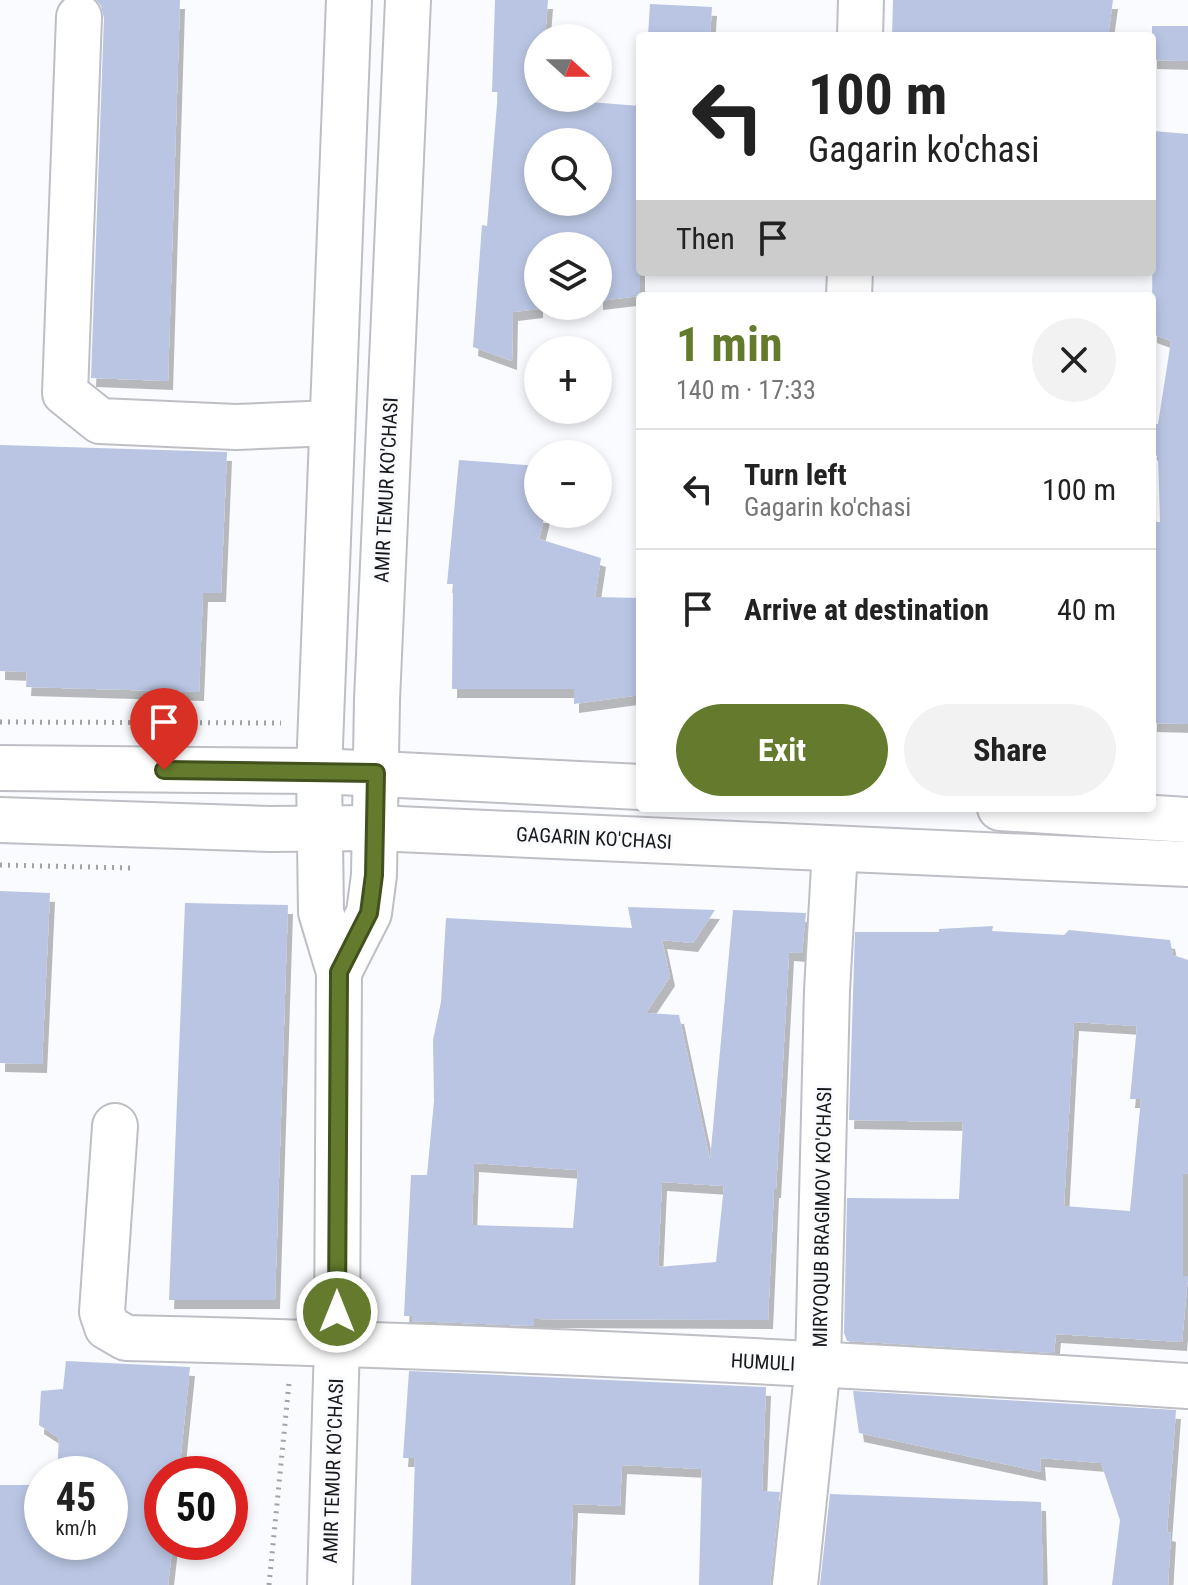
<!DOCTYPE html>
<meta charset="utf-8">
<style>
:root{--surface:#fff;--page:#f2f2f2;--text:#222;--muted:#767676;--line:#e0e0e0;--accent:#647b2d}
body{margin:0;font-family:"Roboto Condensed",sans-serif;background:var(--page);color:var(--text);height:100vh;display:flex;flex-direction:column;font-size:30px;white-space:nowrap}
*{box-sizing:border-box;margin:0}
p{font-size:26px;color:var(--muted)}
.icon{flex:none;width:44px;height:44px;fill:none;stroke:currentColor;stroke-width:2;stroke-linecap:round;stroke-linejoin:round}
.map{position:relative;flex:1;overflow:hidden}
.side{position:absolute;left:636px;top:292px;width:520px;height:520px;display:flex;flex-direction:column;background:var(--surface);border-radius:8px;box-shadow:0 4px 12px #0003}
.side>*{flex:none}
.top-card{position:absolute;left:636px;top:32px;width:520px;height:244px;border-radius:8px;box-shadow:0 4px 12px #0003;background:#fff;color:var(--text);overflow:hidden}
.needle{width:52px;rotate:111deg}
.controls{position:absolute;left:524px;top:24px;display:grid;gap:16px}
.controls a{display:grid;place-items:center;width:88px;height:88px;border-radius:50%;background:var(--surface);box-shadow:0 4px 12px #0003;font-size:40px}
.speed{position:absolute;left:24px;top:1456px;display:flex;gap:16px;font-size:40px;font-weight:700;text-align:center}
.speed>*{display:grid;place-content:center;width:104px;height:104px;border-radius:50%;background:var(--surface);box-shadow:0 4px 12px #0003;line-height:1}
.speed small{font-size:20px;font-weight:400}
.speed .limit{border:12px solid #d22;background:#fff;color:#111}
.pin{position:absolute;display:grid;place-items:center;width:68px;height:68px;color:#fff;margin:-82px -34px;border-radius:50% 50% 50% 0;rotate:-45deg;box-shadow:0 0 8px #0007}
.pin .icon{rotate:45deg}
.me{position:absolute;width:88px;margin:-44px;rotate:0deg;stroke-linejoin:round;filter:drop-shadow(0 0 6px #0008)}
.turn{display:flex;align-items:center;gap:28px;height:168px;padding:0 40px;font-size:36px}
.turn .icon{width:104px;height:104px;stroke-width:2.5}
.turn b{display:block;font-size:56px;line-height:68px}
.then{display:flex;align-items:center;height:76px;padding:0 40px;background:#0003;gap:16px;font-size:30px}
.round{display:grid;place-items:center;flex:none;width:84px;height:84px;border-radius:42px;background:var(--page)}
.headline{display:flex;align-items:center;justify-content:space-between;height:136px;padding:0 40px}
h1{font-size:48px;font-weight:700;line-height:60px;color:var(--accent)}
.action{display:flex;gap:16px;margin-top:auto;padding:16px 40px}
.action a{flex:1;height:92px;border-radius:48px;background:var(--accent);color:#fff;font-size:32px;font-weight:700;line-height:92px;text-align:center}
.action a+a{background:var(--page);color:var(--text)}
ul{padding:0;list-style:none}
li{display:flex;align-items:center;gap:24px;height:120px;padding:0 40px;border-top:2px solid var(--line)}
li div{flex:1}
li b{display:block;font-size:30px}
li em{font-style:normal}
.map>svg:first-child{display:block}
.building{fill:#b9c5e3;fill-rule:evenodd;filter:url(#shadow)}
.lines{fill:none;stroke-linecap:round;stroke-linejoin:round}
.minor-casing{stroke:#bdbfc5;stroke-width:48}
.major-casing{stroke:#bdbfc5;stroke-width:48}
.path{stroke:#a2a3a6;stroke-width:5;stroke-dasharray:2 6;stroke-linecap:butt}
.minor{stroke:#fff;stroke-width:44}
.major{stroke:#fff;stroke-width:44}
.route-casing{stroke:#41501d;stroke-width:20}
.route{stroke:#647b2d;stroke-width:14}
.labels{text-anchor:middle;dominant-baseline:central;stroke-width:6;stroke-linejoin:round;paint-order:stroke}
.street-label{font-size:20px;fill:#18191a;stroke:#fafbff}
</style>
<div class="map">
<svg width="1188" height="1585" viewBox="0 0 1188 1585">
<defs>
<filter id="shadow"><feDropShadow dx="5" dy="9" stdDeviation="0" flood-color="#0004"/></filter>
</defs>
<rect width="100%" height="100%" fill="#fafbff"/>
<!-- building -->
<g class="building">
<path d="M 96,0 L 180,0 L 168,381 L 91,378 L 104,18 L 101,6 Z"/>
<path d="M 495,0 L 548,0 L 545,38 L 538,38 L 538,98 L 640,106 L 640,296 L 598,301 L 598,246 L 538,246 L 538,309 L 513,312 L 512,361 L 473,347 L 482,225 L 487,226 L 498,92 L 492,92 ZM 538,142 L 598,142 L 598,202 L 538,202 Z"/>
<path d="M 893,0 L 1113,0 L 1108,36 L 892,36 Z"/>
<path d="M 650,4 L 712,7 L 710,36 L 648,36 Z"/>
<path d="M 1152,26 L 1188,26 L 1188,61 L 1152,60 Z"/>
<path d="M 1153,131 L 1188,134 L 1188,724 L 1152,723 L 1152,522 L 1160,522 L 1158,457 L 1152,451 L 1152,424 L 1158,424 L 1171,341 L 1152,334 Z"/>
<path d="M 0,445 L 227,452 L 221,593 L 203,593 L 199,692 L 26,687 L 27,672 L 0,671 Z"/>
<path d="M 459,460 L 538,466 L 538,514 L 545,514 L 539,539 L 601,558 L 595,597 L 640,598 L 640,695 L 574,704 L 574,689 L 452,689 L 453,584 L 447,584 Z"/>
<path d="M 0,891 L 50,893 L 42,1064 L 0,1063 Z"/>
<path d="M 185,903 L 288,905 L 275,1300 L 169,1300 Z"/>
<path d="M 628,907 L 715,910 L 693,943 L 662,940 L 670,977 L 646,1013 L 679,1015 L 710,1160 L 733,910 L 806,913 L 802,953 L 789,952 L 776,1189 L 774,1189 L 768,1320 L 534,1319 L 534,1326 L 412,1321 L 412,1316 L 404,1316 L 411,1175 L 427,1175 L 434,1101 L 433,1040 L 441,1002 L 446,918 L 632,928 ZM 474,1163 L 578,1170 L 573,1228 L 472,1225 ZM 662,1182 L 724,1186 L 716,1262 L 658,1267 Z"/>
<path d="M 993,926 L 992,931 L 1064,935 L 1069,930 L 1170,940 L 1173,955 L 1188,960 L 1188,1174 L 1183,1173 L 1183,1276 L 1188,1276 L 1182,1342 L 1056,1334 L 1054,1353 L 847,1341 L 844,1333 L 847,1198 L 959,1199 L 963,1122 L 849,1120 L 855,932 L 939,932 L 939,929 ZM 1074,1022 L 1137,1026 L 1130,1099 L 1141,1099 L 1130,1211 L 1064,1206 Z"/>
<path d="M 66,1361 L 190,1367 L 179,1474 L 162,1474 L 162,1542 L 173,1542 L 168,1585 L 0,1585 L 0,1485 L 42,1485 L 42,1542 L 110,1542 L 110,1474 L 57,1474 L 59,1438 L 39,1425 L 41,1391 L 63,1389 Z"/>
<path d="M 409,1371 L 766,1387 L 762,1491 L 780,1492 L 770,1585 L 699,1585 L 702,1469 L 622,1465 L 620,1506 L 573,1504 L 570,1585 L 411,1585 L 415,1458 L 403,1458 Z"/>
<path d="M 853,1391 L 1176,1410 L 1167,1532 L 1171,1533 L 1168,1585 L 1112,1585 L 1120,1520 L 1101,1463 L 1040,1458 L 1041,1472 L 859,1433 Z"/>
<path d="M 830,1494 L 1041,1502 L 1043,1585 L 820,1585 Z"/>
</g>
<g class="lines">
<defs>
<g id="minor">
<path d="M 79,17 L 65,393 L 100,421 L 236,427 L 332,423"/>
<path d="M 860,36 L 861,0"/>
<path d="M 849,296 L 850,272"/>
<path d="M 115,1126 L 102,1312 L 107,1327 L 126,1338 C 480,1346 834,1363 1188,1386"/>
<path d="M 795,1585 L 818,1364 L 827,990 L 835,849"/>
</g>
<g id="major">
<path d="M 0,768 L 319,771 L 640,787"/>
<path d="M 1000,808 L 1188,820"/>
<path d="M 0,820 L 270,829 L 375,828 L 1188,864"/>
<path d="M 339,972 L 369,913 L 374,875 L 377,700 L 408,0"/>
<path d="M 330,1585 L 337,1343 L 339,972 L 321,912 L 319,771 L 349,0"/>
</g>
</defs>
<!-- minor casing -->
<use href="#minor" class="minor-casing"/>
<!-- major casing -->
<use href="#major" class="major-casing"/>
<!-- path -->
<g class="path">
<path d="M 0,722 L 281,723"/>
<path d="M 0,865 L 131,868"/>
<path d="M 269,1585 L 289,1383"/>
</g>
<!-- minor -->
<use href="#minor" class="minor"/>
<!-- major -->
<use href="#major" class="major"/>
</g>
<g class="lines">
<defs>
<path id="route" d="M 164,770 L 376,773 L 374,875 L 369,913 L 339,972 L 337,1312"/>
</defs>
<!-- route casing -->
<use href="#route" class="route-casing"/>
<!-- route -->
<use href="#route" class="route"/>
</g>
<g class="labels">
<!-- street labels -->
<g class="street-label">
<text transform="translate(386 490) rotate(-87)">AMIR TEMUR KO'CHASI</text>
<text transform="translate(594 838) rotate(3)">GAGARIN KO'CHASI</text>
<text transform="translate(822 1217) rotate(-89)">MIRYOQUB BRAGIMOV KO'CHASI</text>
<text transform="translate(763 1362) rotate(3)">HUMULI</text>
<text transform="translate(333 1471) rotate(-88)">AMIR TEMUR KO'CHASI</text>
</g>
</g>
</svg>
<div class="controls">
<a><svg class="needle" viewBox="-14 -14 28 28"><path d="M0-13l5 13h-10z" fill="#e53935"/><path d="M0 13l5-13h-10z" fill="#767676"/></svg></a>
<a><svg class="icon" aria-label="search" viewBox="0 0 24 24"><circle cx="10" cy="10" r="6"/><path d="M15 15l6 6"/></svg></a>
<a><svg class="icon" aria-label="layers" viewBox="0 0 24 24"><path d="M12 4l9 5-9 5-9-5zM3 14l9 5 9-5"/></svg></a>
<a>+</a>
<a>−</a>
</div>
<div class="speed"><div>45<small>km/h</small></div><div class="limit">50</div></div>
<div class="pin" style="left:164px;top:770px;background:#d93025"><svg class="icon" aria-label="arrive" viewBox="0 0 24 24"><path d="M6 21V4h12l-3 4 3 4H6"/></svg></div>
<svg class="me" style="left:337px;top:1312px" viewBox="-20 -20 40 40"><circle r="17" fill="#647b2d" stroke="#fff" stroke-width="3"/><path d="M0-11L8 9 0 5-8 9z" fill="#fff"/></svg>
<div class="top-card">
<div class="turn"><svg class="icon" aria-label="left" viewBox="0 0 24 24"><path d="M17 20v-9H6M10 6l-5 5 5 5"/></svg><div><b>100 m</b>Gagarin ko'chasi</div></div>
<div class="then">Then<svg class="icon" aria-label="arrive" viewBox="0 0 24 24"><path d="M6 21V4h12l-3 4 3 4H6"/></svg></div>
</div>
<section class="side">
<div class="headline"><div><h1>1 min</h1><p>140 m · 17:33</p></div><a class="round"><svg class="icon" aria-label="close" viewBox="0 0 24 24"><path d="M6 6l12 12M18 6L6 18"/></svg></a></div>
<ul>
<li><svg class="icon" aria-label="left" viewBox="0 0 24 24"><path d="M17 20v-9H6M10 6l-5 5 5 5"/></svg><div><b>Turn left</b><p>Gagarin ko'chasi</p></div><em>100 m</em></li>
<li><svg class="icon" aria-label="arrive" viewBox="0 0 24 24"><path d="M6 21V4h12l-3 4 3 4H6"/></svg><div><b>Arrive at destination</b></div><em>40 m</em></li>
</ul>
<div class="action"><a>Exit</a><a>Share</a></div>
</section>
</div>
